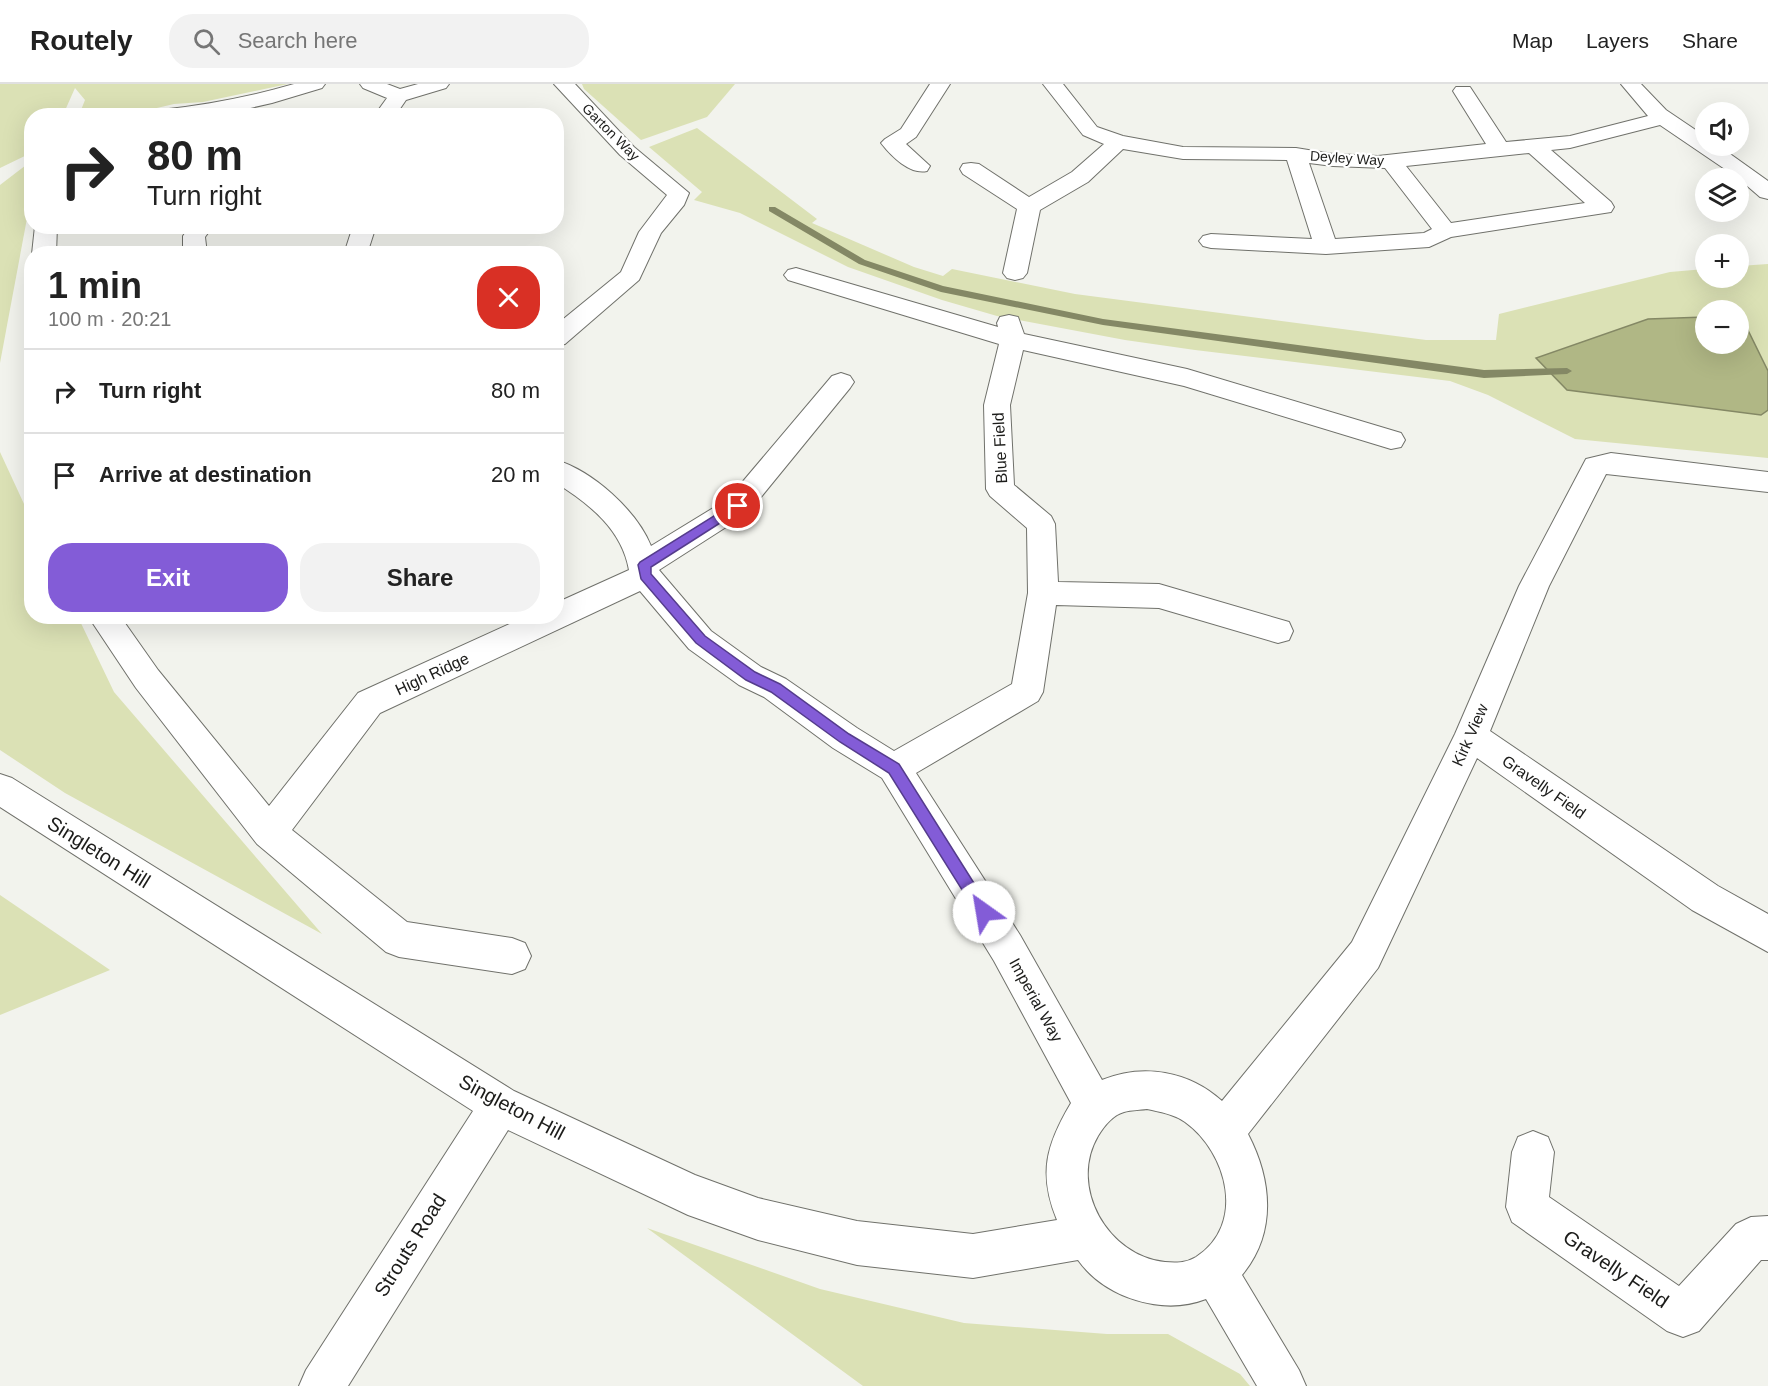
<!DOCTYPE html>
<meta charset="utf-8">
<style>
:root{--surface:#fff;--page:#f2f2f2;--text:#222;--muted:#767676;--line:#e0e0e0;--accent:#835cd7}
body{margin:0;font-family:Arial,sans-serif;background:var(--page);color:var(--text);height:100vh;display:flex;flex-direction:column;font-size:22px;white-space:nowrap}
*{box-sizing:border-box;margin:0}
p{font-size:20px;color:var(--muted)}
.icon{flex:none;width:33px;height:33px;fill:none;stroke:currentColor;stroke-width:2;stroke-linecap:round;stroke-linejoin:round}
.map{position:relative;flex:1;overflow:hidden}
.details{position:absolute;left:24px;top:162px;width:540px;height:378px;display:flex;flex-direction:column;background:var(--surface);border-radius:24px;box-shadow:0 6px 24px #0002}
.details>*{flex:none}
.banner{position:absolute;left:24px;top:24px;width:540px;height:126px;border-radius:24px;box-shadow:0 6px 24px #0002;background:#fff;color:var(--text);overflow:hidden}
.buttons{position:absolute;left:1695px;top:18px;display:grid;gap:12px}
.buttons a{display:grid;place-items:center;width:54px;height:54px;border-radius:50%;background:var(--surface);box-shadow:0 6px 24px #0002;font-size:30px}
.pin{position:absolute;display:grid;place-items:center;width:51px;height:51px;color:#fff;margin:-26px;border:3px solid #fff;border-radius:50%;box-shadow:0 2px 6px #0007}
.me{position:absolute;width:66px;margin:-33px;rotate:328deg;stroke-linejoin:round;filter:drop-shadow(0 0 4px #0008)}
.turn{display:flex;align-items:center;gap:21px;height:126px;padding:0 24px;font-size:27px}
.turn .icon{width:78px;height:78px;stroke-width:2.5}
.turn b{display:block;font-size:42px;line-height:51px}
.round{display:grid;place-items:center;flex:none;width:63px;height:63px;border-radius:24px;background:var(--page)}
.head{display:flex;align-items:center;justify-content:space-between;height:102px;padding:0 24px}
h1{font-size:36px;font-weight:800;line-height:45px}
.action{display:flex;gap:12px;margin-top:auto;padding:12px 24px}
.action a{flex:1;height:69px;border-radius:24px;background:var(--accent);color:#fff;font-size:24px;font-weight:800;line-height:69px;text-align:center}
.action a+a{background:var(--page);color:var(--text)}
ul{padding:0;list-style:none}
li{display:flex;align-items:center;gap:18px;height:84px;padding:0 24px;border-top:2px solid var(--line)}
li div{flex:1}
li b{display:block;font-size:22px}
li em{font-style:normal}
header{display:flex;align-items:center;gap:36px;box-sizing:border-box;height:84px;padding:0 30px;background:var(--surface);border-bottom:2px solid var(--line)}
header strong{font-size:28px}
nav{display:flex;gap:33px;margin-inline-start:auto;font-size:21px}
.search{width:420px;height:54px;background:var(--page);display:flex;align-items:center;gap:15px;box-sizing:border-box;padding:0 21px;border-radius:24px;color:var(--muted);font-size:22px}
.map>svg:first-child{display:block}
.green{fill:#dbe1b5;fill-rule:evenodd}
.water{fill:#b0b785;stroke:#848865;stroke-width:1.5}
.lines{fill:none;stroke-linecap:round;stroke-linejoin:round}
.stream{fill:#848865;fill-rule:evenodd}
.minor-casing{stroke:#70716b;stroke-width:2}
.minor{fill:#fff;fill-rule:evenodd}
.route{fill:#835cd7;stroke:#553c8c;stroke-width:1.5}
.labels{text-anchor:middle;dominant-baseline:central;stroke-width:4.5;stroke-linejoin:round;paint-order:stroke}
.far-street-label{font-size:14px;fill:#1c1c1a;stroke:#fff}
.street-label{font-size:16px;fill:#1c1c1a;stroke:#fff}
.near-street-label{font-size:20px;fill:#1c1c1a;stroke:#fff}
</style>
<header>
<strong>Routely</strong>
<div class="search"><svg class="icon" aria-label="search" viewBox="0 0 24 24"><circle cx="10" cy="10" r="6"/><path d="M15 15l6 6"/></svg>Search here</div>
<nav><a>Map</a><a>Layers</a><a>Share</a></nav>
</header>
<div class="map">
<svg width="1768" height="1302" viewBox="0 0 1768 1302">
<rect width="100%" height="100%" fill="#f2f3ed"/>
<!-- green -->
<g class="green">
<path d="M 0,0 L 288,0 L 203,18 L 174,20 L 127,31 L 79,31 L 85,16 L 75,4 L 63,31 L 32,32 L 31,69 L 0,84 Z"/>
<path d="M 582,0 L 735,0 L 707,33 L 641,56 L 584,5 Z"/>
<path d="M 697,44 L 817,135 L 812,139 L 914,183 L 943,192 L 952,185 L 1075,210 L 1426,256 L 1496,256 L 1499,230 L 1670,188 L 1705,185 L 1706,194 L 1738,194 L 1739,182 L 1768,180 L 1768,374 L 1575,355 L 1488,311 L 1450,297 L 1195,266 L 1125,256 L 997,232 L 942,216 L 848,183 L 740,129 L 694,116 L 702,108 L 649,63 ZM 1706,226 L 1738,226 L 1738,260 L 1706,260 Z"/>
<path d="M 30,78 L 31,113 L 0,279 L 0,101 Z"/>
<path d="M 0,368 L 31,435 L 32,532 L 78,533 L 114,608 L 322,850 L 65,709 L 0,666 Z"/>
<path d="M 0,811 L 110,886 L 0,931 Z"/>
<path d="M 647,1144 L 820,1205 L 964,1239 L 1107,1250 L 1168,1250 L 1240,1290 L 1250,1302 L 863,1302 Z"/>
</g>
<!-- water -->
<path class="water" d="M 1739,232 L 1741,232 L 1768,287 L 1768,326 L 1761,331 L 1567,306 L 1536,274 L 1648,235 L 1705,233 L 1706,260 L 1738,260 Z"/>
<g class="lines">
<!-- stream -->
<path class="stream" d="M 769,123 L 775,123 L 865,176 L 943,202 L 1103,235 L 1484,286 L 1567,284 L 1572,287 L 1567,290 L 1484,294 L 1103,241 L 941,208 L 859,180 L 769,127 Z"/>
<defs>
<g id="minor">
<path d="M 294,0 L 325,0 L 322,4 L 272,19 L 215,32 L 151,32 L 154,28 L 161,26 C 206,21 250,13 294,0 Z"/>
<path d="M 360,0 L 387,0 L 400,5 L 418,0 L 449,0 L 446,4 L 406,16 L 395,32 L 374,32 L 387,14 L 363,4 Z"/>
<path d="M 554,0 L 575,0 L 634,63 L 689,109 L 684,121 L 661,149 L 639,196 L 565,260 L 556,262 L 556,241 L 621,188 L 639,148 L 667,111 L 620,71 Z"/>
<path d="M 930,0 L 950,0 L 916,53 L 906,60 L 930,82 L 927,87 C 910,91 891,72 881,59 L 885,55 L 901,45 Z"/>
<path d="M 1043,0 L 1063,0 L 1097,43 L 1123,52 L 1183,63 L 1296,64 L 1333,70 L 1378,72 L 1486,60 L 1453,7 L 1456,3 L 1470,3 L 1506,58 L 1570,52 L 1648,32 L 1621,0 L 1641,0 L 1666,26 L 1706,53 L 1706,62 L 1719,62 L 1768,97 L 1768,115 L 1760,113 L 1738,94 L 1660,41 L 1570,64 L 1551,66 L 1611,118 L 1614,123 L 1611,128 L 1451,153 L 1429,163 L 1326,170 L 1211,164 L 1203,162 L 1199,157 L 1203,152 L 1211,150 L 1312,155 L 1287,76 L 1183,75 L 1123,65 L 1088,98 L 1040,126 L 1027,189 L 1023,194 L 1015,196 L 1007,194 L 1003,189 L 1017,125 L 963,90 L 960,85 L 963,80 L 971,79 L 979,80 L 1029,113 L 1072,88 L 1104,60 L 1083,51 ZM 1529,69 L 1585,119 L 1451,139 L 1406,82 ZM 1309,79 L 1333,82 L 1385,84 L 1432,145 L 1424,149 L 1335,155 Z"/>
<path d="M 35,142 L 57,142 L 56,170 L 32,170 Z"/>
<path d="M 190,142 L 213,142 L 205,153 L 207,170 L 183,170 L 183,152 Z"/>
<path d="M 353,142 L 376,142 L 367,170 L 344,170 Z"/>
<path d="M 796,184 L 998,243 L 997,239 L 1000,233 L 1009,231 L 1018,233 L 1024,250 L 1187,285 L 1401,349 L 1405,356 L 1401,363 L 1391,365 L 1184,302 L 1023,266 L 1010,321 L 1014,401 L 1051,432 L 1055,440 L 1058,498 L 1159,500 L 1289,538 L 1293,547 L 1289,556 L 1278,559 L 1159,524 L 1056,521 L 1043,608 L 1038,617 L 916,689 L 1020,851 L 1102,996 C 1143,979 1189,987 1222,1017 L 1352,858 L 1455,650 L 1519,502 L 1586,375 L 1611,369 L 1768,388 L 1768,408 L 1606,390 L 1549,502 L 1490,647 L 1718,802 L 1768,830 L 1768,868 L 1692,826 L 1477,674 L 1378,884 L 1248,1050 C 1272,1096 1277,1149 1242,1191 L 1299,1286 L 1306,1302 L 1257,1302 L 1206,1215 C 1163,1232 1105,1214 1078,1176 L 973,1194 L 857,1181 L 758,1156 L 688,1131 L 508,1046 L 348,1302 L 299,1302 L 306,1286 L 473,1027 L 0,723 L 0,690 L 12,694 L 514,1007 L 695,1091 L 758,1114 L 857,1137 L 973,1150 L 1057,1136 C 1038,1090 1046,1061 1071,1019 L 994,877 L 882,694 L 833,664 L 764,613 L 739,601 L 689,565 L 640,507 L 380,629 L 292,746 L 407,838 L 512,854 L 525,859 L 531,872 L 525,885 L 512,890 L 399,873 L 386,868 L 257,760 L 136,604 L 88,532 L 120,532 L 158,586 L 269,722 L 358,609 L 527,532 L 556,532 L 556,519 L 629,486 C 622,446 590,420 556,399 L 556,376 C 593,387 637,427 651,462 L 728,415 L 832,292 L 841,289 L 850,292 L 854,298 L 850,304 L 748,429 L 659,486 L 711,547 L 761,583 L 786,595 L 857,644 L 894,667 L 1012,600 L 1028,509 L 1027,444 L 990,412 L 986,405 L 984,321 L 999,260 L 788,196 L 784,191 L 788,186 ZM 1147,1025 C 1160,1028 1174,1030 1185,1038 C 1228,1069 1246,1141 1196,1173 C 1186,1179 1176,1179 1165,1178 C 1108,1172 1068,1103 1098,1052 C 1104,1042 1113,1031 1124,1028 C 1131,1026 1140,1026 1147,1025 Z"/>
<path d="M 1533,1047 L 1548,1053 L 1554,1068 L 1549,1113 L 1679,1202 L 1736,1140 L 1751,1133 L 1768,1132 L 1768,1176 L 1761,1176 L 1699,1247 L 1683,1253 L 1667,1247 L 1512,1138 L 1506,1123 L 1512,1068 L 1518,1053 Z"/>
</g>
</defs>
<!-- minor casing -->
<use href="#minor" class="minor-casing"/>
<!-- minor -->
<use href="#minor" class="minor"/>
</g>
<!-- route -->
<path class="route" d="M 738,417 L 742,419 L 742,425 L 651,483 L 651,490 L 705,552 L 755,588 L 780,600 L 849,650 L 899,680 L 989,823 L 992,828 L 989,833 L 984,835 L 979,833 L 889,689 L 840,658 L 771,608 L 746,596 L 696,559 L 641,495 L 638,481 L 640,478 Z"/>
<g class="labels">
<!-- far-street labels -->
<g class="far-street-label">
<text transform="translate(611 48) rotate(45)">Garton Way</text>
<text transform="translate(1347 74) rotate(4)">Deyley Way</text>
</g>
<!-- street labels -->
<g class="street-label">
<text transform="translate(1000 364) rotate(-93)">Blue Field</text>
<text transform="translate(432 590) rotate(-25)">High Ridge</text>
<text transform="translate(1470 651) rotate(-66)">Kirk View</text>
<text transform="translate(1544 703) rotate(35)">Gravelly Field</text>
<text transform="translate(1036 916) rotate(61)">Imperial Way</text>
</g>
<!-- near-street labels -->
<g class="near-street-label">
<text transform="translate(99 768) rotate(32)">Singleton Hill</text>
<text transform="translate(512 1023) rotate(28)">Singleton Hill</text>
<text transform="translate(410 1161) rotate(-58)">Strouts Road</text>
<text transform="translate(1616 1185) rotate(34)">Gravelly Field</text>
</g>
</g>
</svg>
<div class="buttons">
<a><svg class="icon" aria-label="sound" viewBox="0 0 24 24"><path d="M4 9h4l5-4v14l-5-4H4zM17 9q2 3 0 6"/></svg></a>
<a><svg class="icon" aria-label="layers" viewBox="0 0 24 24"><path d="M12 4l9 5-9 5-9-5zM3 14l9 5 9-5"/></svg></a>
<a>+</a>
<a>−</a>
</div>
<div class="pin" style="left:738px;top:422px;background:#d93025"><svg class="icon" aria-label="arrive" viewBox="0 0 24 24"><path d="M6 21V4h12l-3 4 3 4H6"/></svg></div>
<svg class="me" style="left:984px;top:828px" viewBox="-20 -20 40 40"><circle r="19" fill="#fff"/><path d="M0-13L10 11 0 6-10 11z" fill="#835cd7"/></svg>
<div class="banner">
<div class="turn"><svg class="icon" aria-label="right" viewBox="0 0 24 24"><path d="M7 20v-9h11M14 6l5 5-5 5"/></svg><div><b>80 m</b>Turn right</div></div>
</div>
<section class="details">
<div class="head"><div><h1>1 min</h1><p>100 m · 20:21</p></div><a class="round" style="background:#d93025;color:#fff"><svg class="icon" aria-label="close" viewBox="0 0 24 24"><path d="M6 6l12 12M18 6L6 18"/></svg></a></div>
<ul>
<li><svg class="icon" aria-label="right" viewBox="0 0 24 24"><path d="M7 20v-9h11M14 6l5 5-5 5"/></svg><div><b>Turn right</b></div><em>80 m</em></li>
<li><svg class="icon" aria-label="arrive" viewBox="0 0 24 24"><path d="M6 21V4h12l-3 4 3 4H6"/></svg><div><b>Arrive at destination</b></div><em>20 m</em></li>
</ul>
<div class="action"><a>Exit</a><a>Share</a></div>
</section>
</div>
